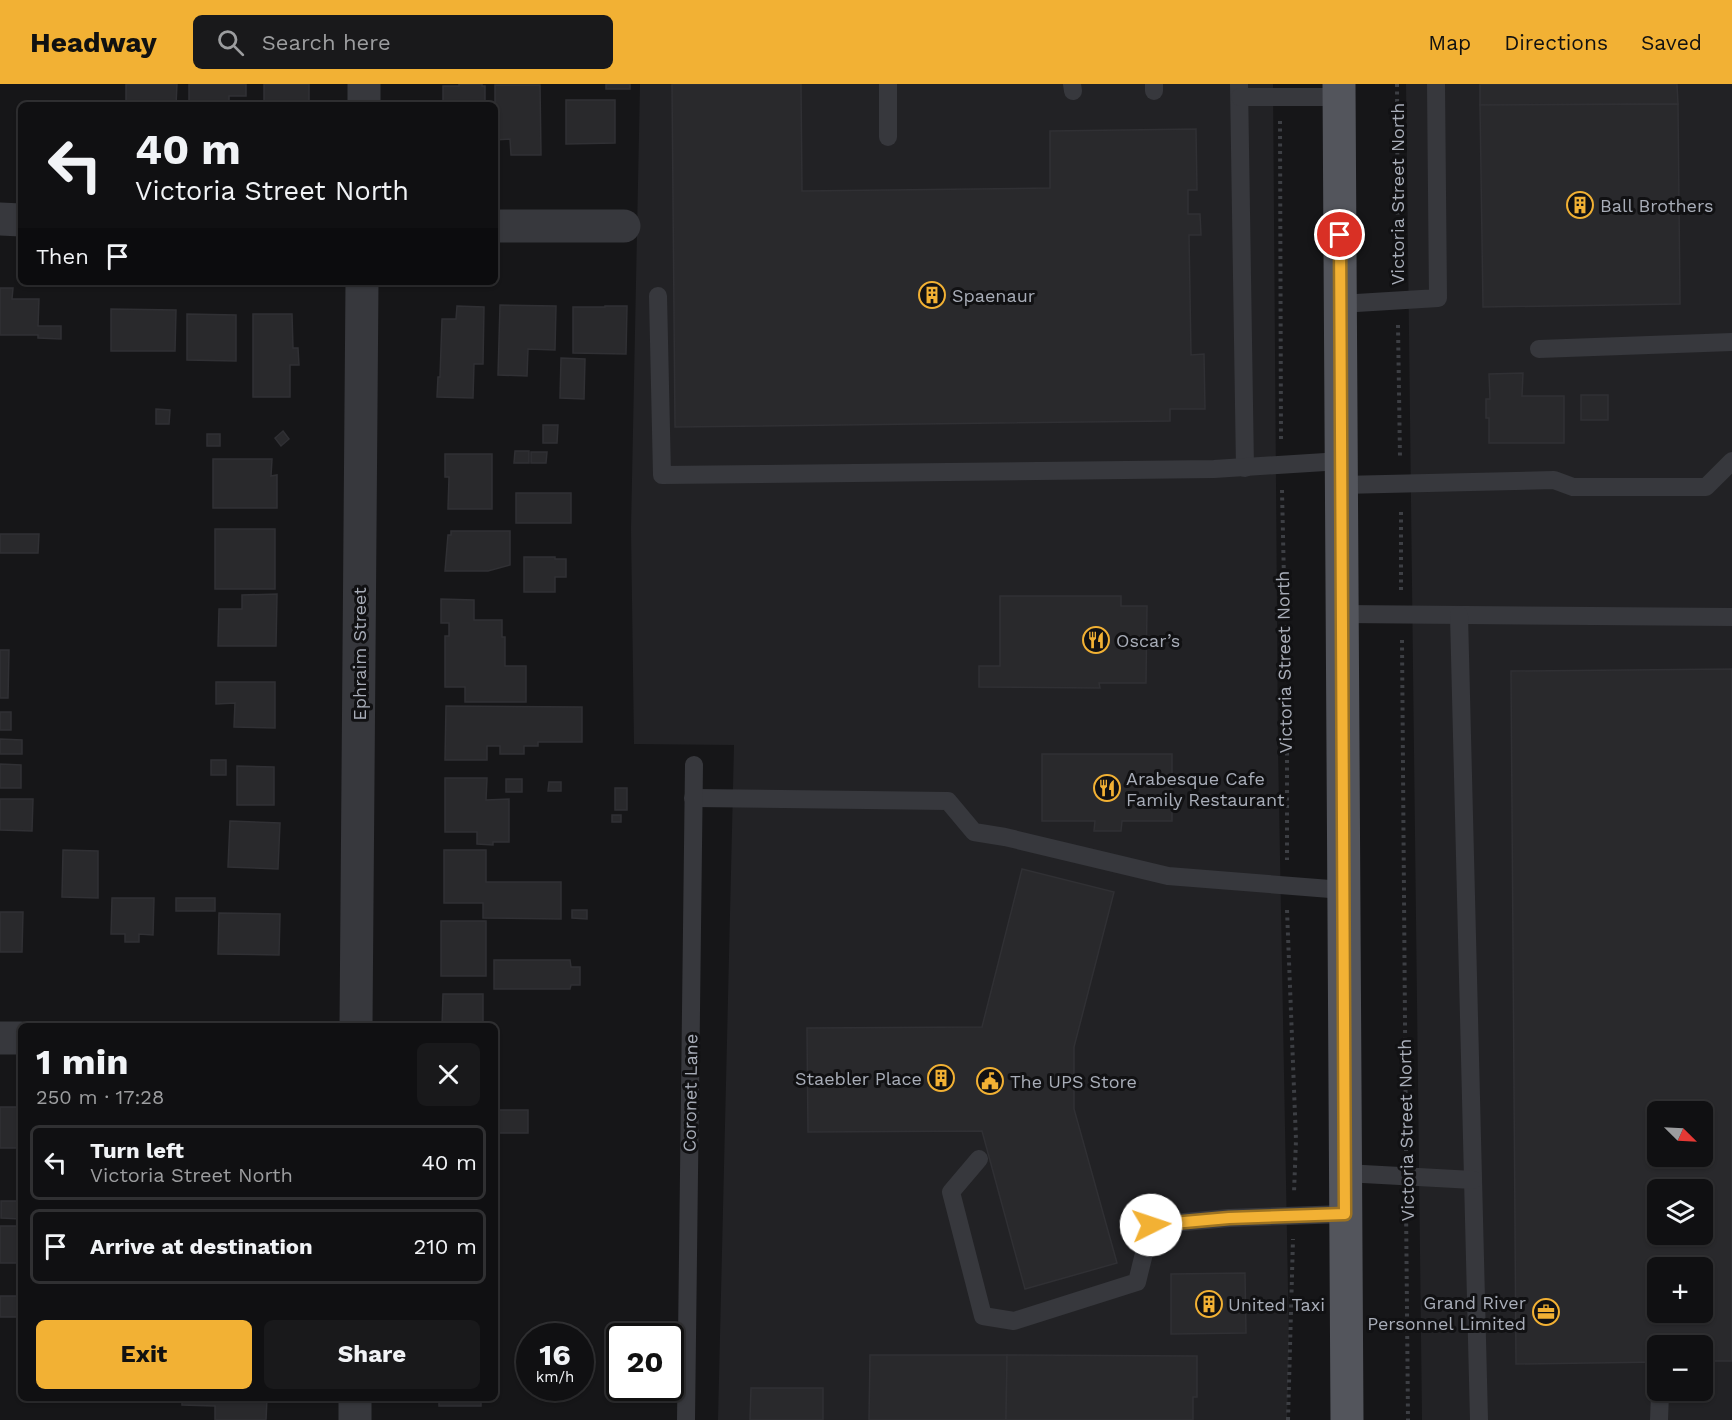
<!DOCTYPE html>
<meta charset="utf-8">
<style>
:root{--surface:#101012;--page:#19191b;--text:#f1f3f6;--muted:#9c9d9f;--line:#303032;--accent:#f2b134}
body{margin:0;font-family:"Work Sans",sans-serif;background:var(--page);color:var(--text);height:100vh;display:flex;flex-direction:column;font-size:22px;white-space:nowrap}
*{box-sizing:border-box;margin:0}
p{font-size:20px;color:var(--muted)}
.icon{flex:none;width:33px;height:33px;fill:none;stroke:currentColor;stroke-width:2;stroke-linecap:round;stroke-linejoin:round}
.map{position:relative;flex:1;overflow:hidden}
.side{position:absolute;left:18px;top:939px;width:480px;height:378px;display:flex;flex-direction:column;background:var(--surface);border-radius:9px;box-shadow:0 2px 4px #0004,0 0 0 2px var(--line)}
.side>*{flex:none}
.top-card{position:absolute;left:18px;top:18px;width:480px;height:183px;border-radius:9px;box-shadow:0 2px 4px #0004,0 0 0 2px var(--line);background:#101012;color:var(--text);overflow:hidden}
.needle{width:39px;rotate:114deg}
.controls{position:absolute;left:1647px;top:1017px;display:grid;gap:12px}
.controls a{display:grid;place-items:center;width:66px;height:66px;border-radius:9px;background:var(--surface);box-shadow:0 2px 4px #0004,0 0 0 2px var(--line);font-size:30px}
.speed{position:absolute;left:516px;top:1239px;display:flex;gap:12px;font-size:30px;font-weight:700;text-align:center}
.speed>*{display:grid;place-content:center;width:78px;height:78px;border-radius:50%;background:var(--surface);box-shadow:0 2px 4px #0004,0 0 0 2px var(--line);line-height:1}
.speed small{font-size:15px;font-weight:400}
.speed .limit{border:3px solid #111;border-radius:9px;background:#fff;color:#111}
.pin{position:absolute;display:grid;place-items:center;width:51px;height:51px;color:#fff;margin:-26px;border:3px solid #fff;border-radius:50%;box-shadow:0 2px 6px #0007}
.me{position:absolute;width:66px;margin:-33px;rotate:86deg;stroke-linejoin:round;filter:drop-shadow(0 0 4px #0008)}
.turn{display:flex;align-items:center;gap:21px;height:126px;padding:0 18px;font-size:27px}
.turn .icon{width:78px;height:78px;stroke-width:2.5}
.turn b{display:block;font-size:42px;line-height:51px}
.then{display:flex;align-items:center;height:57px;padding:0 18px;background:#0003;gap:12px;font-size:22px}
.round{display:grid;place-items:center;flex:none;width:63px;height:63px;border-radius:9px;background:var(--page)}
.head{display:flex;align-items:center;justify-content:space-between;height:102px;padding:0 18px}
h1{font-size:36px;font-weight:700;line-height:45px}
.primary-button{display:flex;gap:12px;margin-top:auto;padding:12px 18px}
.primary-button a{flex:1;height:69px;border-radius:9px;background:var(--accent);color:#111;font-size:24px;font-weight:700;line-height:69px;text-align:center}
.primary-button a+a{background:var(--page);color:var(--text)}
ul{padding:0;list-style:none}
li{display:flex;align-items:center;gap:18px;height:75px;margin:0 12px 9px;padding:0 6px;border:3px solid var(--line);border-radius:9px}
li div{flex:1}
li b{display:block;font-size:22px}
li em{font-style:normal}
header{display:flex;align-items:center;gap:36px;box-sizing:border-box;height:84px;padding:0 30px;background:var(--accent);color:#111}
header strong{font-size:28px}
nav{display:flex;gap:33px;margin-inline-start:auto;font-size:21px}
.search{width:420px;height:54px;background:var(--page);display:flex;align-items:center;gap:15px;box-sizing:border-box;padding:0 21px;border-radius:9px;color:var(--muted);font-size:22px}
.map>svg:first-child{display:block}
.built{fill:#222225;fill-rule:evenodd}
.building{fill:#29292c;stroke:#303034;stroke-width:1.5;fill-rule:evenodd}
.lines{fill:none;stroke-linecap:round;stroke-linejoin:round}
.path{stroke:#3d3f44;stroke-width:4;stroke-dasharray:3 4.5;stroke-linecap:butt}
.lane{stroke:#37383d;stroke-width:18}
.street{stroke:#37383d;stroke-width:33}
.primary{stroke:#53555c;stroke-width:33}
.route-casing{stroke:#9d7322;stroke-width:15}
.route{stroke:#f2b134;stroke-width:10}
.labels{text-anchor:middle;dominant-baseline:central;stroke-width:6;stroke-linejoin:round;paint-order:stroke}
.street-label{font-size:18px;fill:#a8adb8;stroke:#111113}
.poi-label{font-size:18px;fill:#a8adb8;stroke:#111113;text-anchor:start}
</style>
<header>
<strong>Headway</strong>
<div class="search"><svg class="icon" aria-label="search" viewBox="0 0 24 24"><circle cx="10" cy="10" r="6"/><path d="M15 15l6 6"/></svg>Search here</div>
<nav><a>Map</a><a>Directions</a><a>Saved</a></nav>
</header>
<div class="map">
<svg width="1732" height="1336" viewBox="0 0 1732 1336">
<rect width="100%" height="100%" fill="#161618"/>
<!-- built -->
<g class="built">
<path d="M 640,0 L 1273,0 L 1278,664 L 1289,1260 L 1287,1336 L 718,1336 L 734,661 L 634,660 L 631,445 Z"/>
<path d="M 1406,0 L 1732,0 L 1732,1336 L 1422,1336 ZM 1658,1028 L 1702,1028 L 1702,1072 L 1658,1072 ZM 1658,1106 L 1702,1106 L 1702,1150 L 1658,1150 ZM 1658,1184 L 1702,1184 L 1702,1228 L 1658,1228 ZM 1658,1262 L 1702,1262 L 1702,1306 L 1658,1306 Z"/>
</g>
<!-- building -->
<g class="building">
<path d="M 126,0 L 177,0 L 176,21 L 126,21 Z"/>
<path d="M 189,0 L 246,0 L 246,12 L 229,12 L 229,21 L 189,21 Z"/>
<rect x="264" y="0" width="45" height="21"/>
<path d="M 459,0 L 482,0 L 482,2 L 485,2 L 485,21 L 443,21 L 443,2 L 459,2 Z"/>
<rect x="606" y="0" width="24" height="5"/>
<path d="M 672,0 L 801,0 L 802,107 L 1050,104 L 1050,47 L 1196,45 L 1197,106 L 1188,106 L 1188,130 L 1200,130 L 1201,151 L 1189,151 L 1191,271 L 1204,270 L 1205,325 L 1170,325 L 1170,337 L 675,343 Z"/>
<path d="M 1480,0 L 1677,0 L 1678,20 L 1480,21 Z"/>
<path d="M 495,1 L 540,1 L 541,71 L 511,71 L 510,55 L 495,56 Z"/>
<path d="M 566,16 L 615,16 L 615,59 L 566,60 Z"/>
<path d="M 1678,20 L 1680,220 L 1483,223 L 1480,21 Z"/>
<path d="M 0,204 L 13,204 L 12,215 L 39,215 L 38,242 L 61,242 L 61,255 L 38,254 L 38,251 L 0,251 Z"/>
<path d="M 500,221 L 556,222 L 555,266 L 528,265 L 527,292 L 498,291 Z"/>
<path d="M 457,222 L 484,223 L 483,280 L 474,280 L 473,314 L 437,313 L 438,293 L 440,293 L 442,235 L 456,235 Z"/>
<path d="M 605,222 L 627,222 L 626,270 L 573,269 L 573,223 L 605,223 Z"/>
<path d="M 111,225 L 176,226 L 175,267 L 111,267 Z"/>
<path d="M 187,230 L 236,231 L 236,277 L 187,276 Z"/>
<path d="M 253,230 L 292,230 L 293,264 L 298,264 L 299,281 L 290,281 L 290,313 L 253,313 Z"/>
<path d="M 561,274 L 585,275 L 584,315 L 560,314 Z"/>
<path d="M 1523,289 L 1522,312 L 1564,312 L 1564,359 L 1489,359 L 1489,334 L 1486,334 L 1486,315 L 1490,315 L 1489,290 Z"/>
<rect x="1581" y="311" width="27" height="25"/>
<path d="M 156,325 L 170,326 L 169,340 L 156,340 Z"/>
<path d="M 543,341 L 558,341 L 557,359 L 543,359 Z"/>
<path d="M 283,347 L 289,355 L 281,362 L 275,354 Z"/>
<rect x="207" y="350" width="13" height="12"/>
<path d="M 515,367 L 529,367 L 529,379 L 514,379 Z"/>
<path d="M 531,368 L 547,368 L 546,379 L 531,379 Z"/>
<path d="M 445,370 L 492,370 L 492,425 L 448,425 L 449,393 L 445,393 Z"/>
<path d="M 213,375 L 272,375 L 271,392 L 277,391 L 277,424 L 213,424 Z"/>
<rect x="516" y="409" width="55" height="30"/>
<rect x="215" y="445" width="60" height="60"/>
<path d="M 451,447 L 510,447 L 510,481 L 488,487 L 445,487 L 448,451 L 451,451 Z"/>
<path d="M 0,450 L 39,450 L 38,469 L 0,469 Z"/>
<path d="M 524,473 L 555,473 L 555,475 L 566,475 L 566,493 L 555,493 L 555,508 L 524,508 Z"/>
<path d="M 277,510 L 276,562 L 218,562 L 219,525 L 242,525 L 242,511 Z"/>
<path d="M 1000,512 L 1121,512 L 1121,522 L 1147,522 L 1146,599 L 1099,599 L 1100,604 L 979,603 L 979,582 L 1000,582 Z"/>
<path d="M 441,515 L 474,516 L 474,536 L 502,536 L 502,553 L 505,553 L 505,582 L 526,582 L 526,618 L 465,618 L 465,603 L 445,603 L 445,552 L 449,552 L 449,539 L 441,539 Z"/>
<path d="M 0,566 L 9,566 L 8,614 L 0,614 Z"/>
<path d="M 1732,585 L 1732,1277 L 1702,1277 L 1702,1262 L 1658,1262 L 1658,1278 L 1516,1280 L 1511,587 ZM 1658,1028 L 1702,1028 L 1702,1072 L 1658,1072 ZM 1658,1106 L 1702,1106 L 1702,1150 L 1658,1150 ZM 1658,1184 L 1702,1184 L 1702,1228 L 1658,1228 Z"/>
<path d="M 216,598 L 275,598 L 275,644 L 234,643 L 235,619 L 216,620 Z"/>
<path d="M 446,622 L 582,623 L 582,658 L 538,658 L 538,662 L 524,662 L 524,670 L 500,670 L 500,662 L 487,662 L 487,676 L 445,676 Z"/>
<rect x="0" y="628" width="11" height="18"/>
<path d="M 0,655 L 22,656 L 22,670 L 0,670 Z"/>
<path d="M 1042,670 L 1172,670 L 1172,737 L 1122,737 L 1121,747 L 1094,747 L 1095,737 L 1042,737 Z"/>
<rect x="211" y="676" width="15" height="15"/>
<path d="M 0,680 L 21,681 L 21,704 L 0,704 Z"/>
<path d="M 237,682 L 274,683 L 274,721 L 237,721 Z"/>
<path d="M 445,694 L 487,694 L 486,716 L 509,715 L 509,758 L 493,758 L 493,761 L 477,760 L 477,748 L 445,748 Z"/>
<rect x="506" y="695" width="16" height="13"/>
<path d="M 549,698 L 561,698 L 561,707 L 548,707 Z"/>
<rect x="615" y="704" width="12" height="22"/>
<path d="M 0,715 L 33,715 L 32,747 L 0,746 Z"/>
<rect x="612" y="731" width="9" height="7"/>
<path d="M 230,737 L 280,739 L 278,785 L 228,783 Z"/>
<path d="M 63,766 L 98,767 L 98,814 L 62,813 Z"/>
<path d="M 444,766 L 486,766 L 486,798 L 561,798 L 561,835 L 483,834 L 483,819 L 444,819 Z"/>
<path d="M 1022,785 L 1114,808 L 1074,963 L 1074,1025 L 1117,1179 L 1025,1205 L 982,1047 L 808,1048 L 807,944 L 982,943 Z"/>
<path d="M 112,814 L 154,814 L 153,851 L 139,850 L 139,858 L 125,858 L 125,850 L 111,850 Z"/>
<rect x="176" y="814" width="39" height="13"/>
<path d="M 572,826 L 587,826 L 587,835 L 572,834 Z"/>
<path d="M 0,828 L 23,828 L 22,868 L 0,868 Z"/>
<path d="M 219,829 L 280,830 L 279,871 L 218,870 Z"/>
<rect x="441" y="837" width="45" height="55"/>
<path d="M 494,876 L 570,876 L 571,883 L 580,883 L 580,901 L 571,901 L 570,905 L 494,905 Z"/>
<path d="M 443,910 L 483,910 L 483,942 L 442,942 Z"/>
<rect x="0" y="1023" width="21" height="41"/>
<rect x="495" y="1026" width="33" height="23"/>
<path d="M 1,1117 L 21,1117 L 21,1135 L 1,1134 Z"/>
<rect x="0" y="1142" width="21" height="37"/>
<path d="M 1245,1189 L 1246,1249 L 1171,1250 L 1171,1190 Z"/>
<rect x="0" y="1212" width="19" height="21"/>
<path d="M 870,1271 L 1007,1271 L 1006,1336 L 869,1336 Z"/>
<path d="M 1007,1271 L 1197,1272 L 1197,1313 L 1193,1313 L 1193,1336 L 1006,1336 Z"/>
<path d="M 751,1304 L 823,1304 L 823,1336 L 750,1336 Z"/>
<path d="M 182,1314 L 267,1314 L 266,1336 L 215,1336 L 215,1322 L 182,1321 Z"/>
<rect x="439" y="1314" width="42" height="8"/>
</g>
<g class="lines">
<!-- path -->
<g class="path">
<path d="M 1397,0 L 1398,191"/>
<path d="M 1280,37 L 1281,356"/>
<path d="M 1398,241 L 1400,374"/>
<path d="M 1282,406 L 1287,632 L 1287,776"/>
<path d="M 1401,506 L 1401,424"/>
<path d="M 1402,556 L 1406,1067"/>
<path d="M 1287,826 L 1296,1056 L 1294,1109"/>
<path d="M 1406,1117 L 1408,1336"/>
<path d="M 1288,1336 L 1293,1155"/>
</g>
<!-- lane -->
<g class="lane">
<path d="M 888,0 L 888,53"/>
<path d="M 1072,0 L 1073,7"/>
<path d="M 1154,0 L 1154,7"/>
<path d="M 1239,0 L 1245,384"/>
<path d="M 1240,13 L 1339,13"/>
<path d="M 658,212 L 662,391 L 1214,385 L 1341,377"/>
<path d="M 1340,220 L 1438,214 L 1436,0"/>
<path d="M 1539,265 L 1732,258"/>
<path d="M 1341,401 L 1554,396 L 1573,403 L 1706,403 L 1732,377"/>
<path d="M 1342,530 L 1732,533"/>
<path d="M 1459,531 L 1479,1336"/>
<path d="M 693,714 L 948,717 L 974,748 L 1005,753 L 1168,792 L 1343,806"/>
<path d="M 979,1075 L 951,1108 L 983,1232 L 1014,1237 L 1137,1198 L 1151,1141 L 1229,1134 L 1345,1130"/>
<path d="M 1345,1089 L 1473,1096"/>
<path d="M 686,1336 L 694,681"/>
<path d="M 1659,1336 L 1660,1310"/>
</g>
<!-- street -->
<g class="street">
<path d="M 364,21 L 364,0"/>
<path d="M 0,135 L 21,136"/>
<path d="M 495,142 L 624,142"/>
<path d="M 356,942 L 362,198"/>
<path d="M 0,954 L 21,954"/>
<path d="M 355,1336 L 355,1314"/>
</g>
<!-- primary -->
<path class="primary" d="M 1339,0 L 1347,1336"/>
</g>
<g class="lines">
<defs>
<path id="route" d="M 1151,1141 L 1229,1134 L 1345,1130 L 1340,151"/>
</defs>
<!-- route casing -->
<use href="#route" class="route-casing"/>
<!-- route -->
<use href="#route" class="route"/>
</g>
<!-- icons -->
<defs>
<symbol id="building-ring" viewBox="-11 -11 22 22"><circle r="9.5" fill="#111113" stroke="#f2b134" stroke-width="1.5"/><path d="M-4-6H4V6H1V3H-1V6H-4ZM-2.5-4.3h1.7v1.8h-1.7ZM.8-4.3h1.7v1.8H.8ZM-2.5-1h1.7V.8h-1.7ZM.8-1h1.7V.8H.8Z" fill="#f2b134"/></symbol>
<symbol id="restaurant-ring" viewBox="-11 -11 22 22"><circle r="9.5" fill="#111113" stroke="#f2b134" stroke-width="1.5"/><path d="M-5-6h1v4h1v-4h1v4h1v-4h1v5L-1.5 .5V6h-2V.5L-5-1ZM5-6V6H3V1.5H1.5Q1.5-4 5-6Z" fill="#f2b134"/></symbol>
<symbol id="civic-ring" viewBox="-11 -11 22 22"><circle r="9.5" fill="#111113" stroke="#f2b134" stroke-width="1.5"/><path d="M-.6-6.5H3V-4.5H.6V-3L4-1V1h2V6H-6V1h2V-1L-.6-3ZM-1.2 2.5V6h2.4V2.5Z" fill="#f2b134"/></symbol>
<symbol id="office-ring" viewBox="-11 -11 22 22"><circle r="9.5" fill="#111113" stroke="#f2b134" stroke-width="1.5"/><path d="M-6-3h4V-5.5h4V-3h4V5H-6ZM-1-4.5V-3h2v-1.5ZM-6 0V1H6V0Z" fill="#f2b134"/></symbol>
</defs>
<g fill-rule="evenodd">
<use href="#building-ring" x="1565" y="106" width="30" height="30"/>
<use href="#building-ring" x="917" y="196" width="30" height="30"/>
<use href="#restaurant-ring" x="1081" y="541" width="30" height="30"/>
<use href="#restaurant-ring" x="1092" y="689" width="30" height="30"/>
<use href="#building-ring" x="926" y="979" width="30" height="30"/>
<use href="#civic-ring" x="975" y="982" width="30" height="30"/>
<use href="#building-ring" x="1194" y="1205" width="30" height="30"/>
<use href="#office-ring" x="1531" y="1213" width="30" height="30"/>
</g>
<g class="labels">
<!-- street labels -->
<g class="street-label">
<text transform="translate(1397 110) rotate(-90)">Victoria Street North</text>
<text transform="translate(359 570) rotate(-90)">Ephraim Street</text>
<text transform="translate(1284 578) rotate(-91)">Victoria Street North</text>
<text transform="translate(690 1009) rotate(-89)">Coronet Lane</text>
<text transform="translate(1406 1046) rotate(-91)">Victoria Street North</text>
</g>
<!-- poi labels -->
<g class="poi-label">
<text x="1600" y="121">Ball Brothers</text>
<text x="952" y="211">Spaenaur</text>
<text x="1116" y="556">Oscar’s</text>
<text x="1126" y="694">Arabesque Cafe<tspan x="1126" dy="21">Family Restaurant</tspan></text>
<text x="922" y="994" text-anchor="end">Staebler Place</text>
<text x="1010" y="997">The UPS Store</text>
<text x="1526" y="1218" text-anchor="end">Grand River<tspan x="1526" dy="21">Personnel Limited</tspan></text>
<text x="1228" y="1220">United Taxi</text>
</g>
</g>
</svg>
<div class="controls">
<a><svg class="needle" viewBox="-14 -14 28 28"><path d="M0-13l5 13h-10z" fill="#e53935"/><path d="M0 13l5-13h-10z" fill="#9c9d9f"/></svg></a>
<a><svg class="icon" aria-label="layers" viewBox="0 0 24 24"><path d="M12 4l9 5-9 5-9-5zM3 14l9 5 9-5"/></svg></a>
<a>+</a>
<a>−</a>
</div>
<div class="speed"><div>16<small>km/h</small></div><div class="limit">20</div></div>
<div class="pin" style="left:1340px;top:151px;background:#d93025"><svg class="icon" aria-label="arrive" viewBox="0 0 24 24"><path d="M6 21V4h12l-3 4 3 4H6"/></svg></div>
<svg class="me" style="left:1151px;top:1141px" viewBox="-20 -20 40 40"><circle r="19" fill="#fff"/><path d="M0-13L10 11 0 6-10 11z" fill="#f2b134"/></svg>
<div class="top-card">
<div class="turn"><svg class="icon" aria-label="left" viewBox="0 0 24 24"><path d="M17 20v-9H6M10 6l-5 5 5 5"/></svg><div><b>40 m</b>Victoria Street North</div></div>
<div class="then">Then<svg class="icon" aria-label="arrive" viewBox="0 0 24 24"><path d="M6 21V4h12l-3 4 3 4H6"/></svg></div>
</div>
<section class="side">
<div class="head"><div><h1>1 min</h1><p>250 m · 17:28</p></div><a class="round"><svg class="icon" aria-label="close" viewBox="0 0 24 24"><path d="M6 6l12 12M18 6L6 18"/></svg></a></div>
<ul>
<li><svg class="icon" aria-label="left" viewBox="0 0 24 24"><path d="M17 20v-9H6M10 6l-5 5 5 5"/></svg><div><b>Turn left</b><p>Victoria Street North</p></div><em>40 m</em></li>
<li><svg class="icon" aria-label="arrive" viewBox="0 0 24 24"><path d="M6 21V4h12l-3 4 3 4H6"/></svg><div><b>Arrive at destination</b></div><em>210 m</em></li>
</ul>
<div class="primary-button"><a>Exit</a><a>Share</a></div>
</section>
</div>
